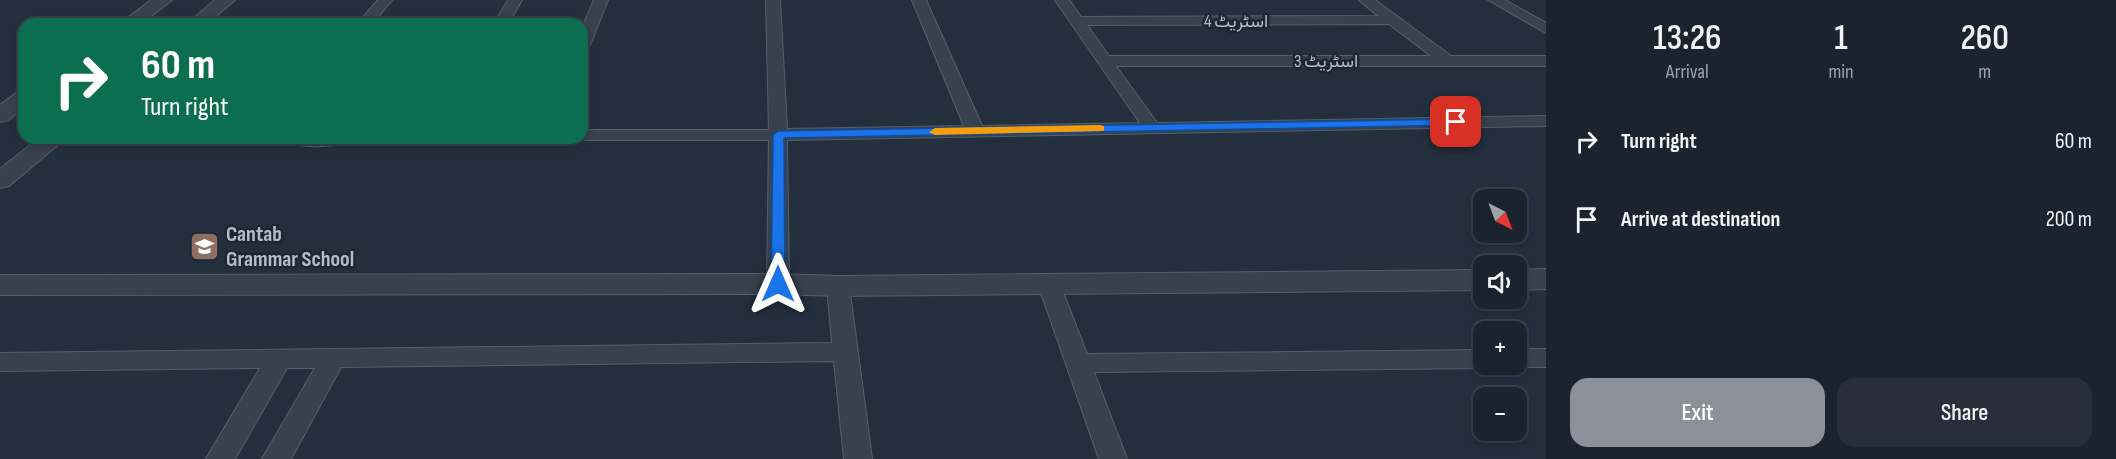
<!DOCTYPE html>
<meta charset="utf-8">
<style>
:root{--surface:#1b232e;--page:#282f3a;--text:#f1f3f6;--muted:#a0a4aa;--line:#39404a;--accent:#8c9099}
body{margin:0;font-family:"Sofia Sans Condensed",Vazirmatn,sans-serif;background:var(--page);color:var(--text);height:100vh;display:flex;flex-direction:column;font-size:22px;white-space:nowrap}
*{box-sizing:border-box;margin:0}
p{font-size:20px;color:var(--muted)}
.icon{flex:none;width:33px;height:33px;fill:none;stroke:currentColor;stroke-width:2;stroke-linecap:round;stroke-linejoin:round}
.map{position:relative;flex:1;overflow:hidden}
.sheet{display:flex;flex-direction:column;background:var(--surface);width:570px}
.sheet>*{flex:none}
.banner{position:absolute;left:18px;top:18px;width:570px;height:126px;border-radius:18px;box-shadow:0 3px 9px #0003,0 0 0 2px var(--line);background:#0b6e4f;color:#fff;overflow:hidden}
.needle{width:39px;rotate:138deg}
.buttons{position:absolute;left:1473px;top:189px;display:grid;gap:12px}
.buttons a{display:grid;place-items:center;width:54px;height:54px;border-radius:12px;background:var(--surface);box-shadow:0 3px 9px #0003,0 0 0 2px var(--line);font-size:30px}
.pin{position:absolute;display:grid;place-items:center;width:51px;height:51px;color:#fff;margin:-26px;border-radius:12px;box-shadow:0 3px 9px #0006}
.me{position:absolute;width:66px;margin:-33px;rotate:0deg;stroke-linejoin:round;filter:drop-shadow(0 0 4px #0008)}
.turn{display:flex;align-items:center;gap:21px;height:126px;padding:0 24px;font-size:27px}
.turn .icon{width:78px;height:78px;stroke-width:2.5}
.turn b{display:block;font-size:42px;line-height:51px}
.eta{display:flex;justify-content:space-evenly;align-items:center;height:102px;text-align:center}
.eta b{font-size:36px;font-weight:600;line-height:42px}
.cta{display:flex;gap:12px;margin-top:auto;padding:12px 24px}
.cta a{flex:1;height:69px;border-radius:18px;background:var(--accent);color:#fff;font-size:24px;font-weight:600;line-height:69px;text-align:center}
.cta a+a{background:var(--page);color:var(--text)}
ul{padding:0;list-style:none}
li{display:flex;align-items:center;gap:18px;height:78px;padding:0 24px}
li div{flex:1}
li b{display:block;font-size:22px}
li em{font-style:normal}
main{display:flex;flex:1;min-height:0}
.map>svg:first-child{display:block}
.lines{fill:none;stroke-linecap:round;stroke-linejoin:round}
.minor-casing{stroke:#565f6c;stroke-width:2}
.tertiary-casing{stroke:#565f6c;stroke-width:2}
.minor{fill:#38414e;fill-rule:evenodd}
.tertiary{fill:#38414e;fill-rule:evenodd}
.route{fill:#1a73e8;stroke:#114b97;stroke-width:1.5}
.slow{fill:#f59e0b}
.labels{text-anchor:middle;dominant-baseline:central;stroke-width:5;stroke-linejoin:round;paint-order:stroke}
.far-street-label{font-size:18px;fill:#b4bcc9;stroke:#1d2633}
.poi-label{font-size:22px;font-weight:bold;fill:#b4bcc9;stroke:#1d2633;text-anchor:start}
</style>
<main>
<div class="map">
<svg width="1546" height="459" viewBox="0 0 1546 459">
<rect width="100%" height="100%" fill="#242f3e"/>
<g class="lines">
<defs>
<g id="minor">
<path d="M 378,0 L 392,0 L 372,24 L 357,24 Z"/>
<path d="M 508,0 L 522,0 L 508,24 L 494,24 Z"/>
<path d="M 594,0 L 608,0 L 590,45 L 582,50 L 582,28 Z"/>
<path d="M 766,0 L 780,0 L 787,129 L 964,126 L 912,0 L 926,0 L 982,126 L 1140,123 L 1055,0 L 1069,0 L 1081,17 L 1378,16 L 1359,0 L 1375,0 L 1451,56 L 1546,56 L 1546,66 L 1116,66 L 1157,123 L 1546,116 L 1546,126 L 787,140 L 789,284 L 786,289 L 778,292 L 770,289 L 767,284 L 769,140 L 582,140 L 575,138 L 582,138 L 582,130 L 769,130 ZM 1389,24 L 1431,56 L 1109,56 L 1087,25 Z"/>
<path d="M 1488,0 L 1505,0 L 1546,23 L 1546,33 Z"/>
<path d="M 286,138 L 363,138 L 360,142 L 354,143 C 337,144 297,152 286,138 Z"/>
<path d="M 1049,276 L 1057,279 L 1060,284 L 1087,354 L 1484,350 L 1484,364 L 1493,364 L 1484,368 L 1094,372 L 1127,459 L 1099,459 L 1038,284 L 1041,279 Z"/>
<path d="M 838,278 L 846,281 L 849,286 L 872,459 L 844,459 L 834,361 L 341,367 L 291,459 L 262,459 L 315,368 L 287,368 L 235,459 L 206,459 L 260,368 L 0,371 L 0,353 L 832,343 L 827,286 L 830,281 Z"/>
<path d="M 1516,349 L 1546,349 L 1546,367 L 1516,367 L 1507,365 L 1516,364 Z"/>
</g>
<g id="tertiary">
<path d="M 151,0 L 172,0 L 141,24 L 120,24 Z"/>
<path d="M 215,0 L 235,0 L 207,24 L 187,24 Z"/>
<path d="M 24,92 L 24,108 L 8,120 L 0,122 L 0,105 L 16,93 Z"/>
<path d="M 39,138 L 66,138 L 9,186 L 0,188 L 0,169 Z"/>
<path d="M 1546,269 L 1546,289 L 1516,290 L 1516,270 Z"/>
<path d="M 1484,270 L 1484,290 L 838,296 L 778,294 L 0,295 L 0,275 L 778,274 L 838,276 Z"/>
</g>
</defs>
<!-- minor casing -->
<use href="#minor" class="minor-casing"/>
<!-- tertiary casing -->
<use href="#tertiary" class="tertiary-casing"/>
<!-- minor -->
<use href="#minor" class="minor"/>
<!-- tertiary -->
<use href="#tertiary" class="tertiary"/>
</g>
<!-- route -->
<path class="route" d="M 1456,119 L 1460,120 L 1460,125 L 784,138 L 785,284 L 778,289 L 771,284 L 773,135 L 778,131 Z"/>
<!-- slow -->
<path class="slow" d="M 1100,125 L 1104,126 L 1104,131 L 935,135 L 929,132 L 935,128 Z"/>
<!-- icons -->
<defs>
<symbol id="school-square" viewBox="-11 -11 22 22"><rect x="-9" y="-9" width="18" height="18" rx="4" fill="#8d6e63" stroke="#1d2633"/><path d="M0-5L7-2L0 1L-7-2ZM-4 1L0 2.5L4 1V4Q0 6-4 4Z" fill="#fff"/></symbol>
</defs>
<g fill-rule="evenodd">
<use href="#school-square" x="188" y="230" width="33" height="33"/>
</g>
<g class="labels">
<!-- far-street labels -->
<g class="far-street-label">
<text x="1236" y="21">اسٹریٹ 4</text>
<text x="1326" y="61">اسٹریٹ 3</text>
</g>
<!-- poi labels -->
<g class="poi-label">
<text x="226" y="234">Cantab<tspan x="226" dy="25">Grammar School</tspan></text>
</g>
</g>
</svg>
<div class="buttons">
<a><svg class="needle" viewBox="-14 -14 28 28"><path d="M0-13l5 13h-10z" fill="#e53935"/><path d="M0 13l5-13h-10z" fill="#a0a4aa"/></svg></a>
<a><svg class="icon" aria-label="sound" viewBox="0 0 24 24"><path d="M4 9h4l5-4v14l-5-4H4zM17 9q2 3 0 6"/></svg></a>
<a>+</a>
<a>−</a>
</div>
<div class="pin" style="left:1456px;top:122px;background:#d93025"><svg class="icon" aria-label="arrive" viewBox="0 0 24 24"><path d="M6 21V4h12l-3 4 3 4H6"/></svg></div>
<svg class="me" style="left:778px;top:284px" viewBox="-20 -20 40 40"><path d="M0-17L14 15 0 8-14 15z" fill="#1a73e8" stroke="#fff" stroke-width="4"/></svg>
<div class="banner">
<div class="turn"><svg class="icon" aria-label="right" viewBox="0 0 24 24"><path d="M7 20v-9h11M14 6l5 5-5 5"/></svg><div><b>60 m</b>Turn right</div></div>
</div>
</div>
<section class="sheet">
<div class="eta">
<div><b>13:26</b><p>Arrival</p></div>
<div><b>1</b><p>min</p></div>
<div><b>260</b><p>m</p></div>
</div>
<ul>
<li><svg class="icon" aria-label="right" viewBox="0 0 24 24"><path d="M7 20v-9h11M14 6l5 5-5 5"/></svg><div><b>Turn right</b></div><em>60 m</em></li>
<li><svg class="icon" aria-label="arrive" viewBox="0 0 24 24"><path d="M6 21V4h12l-3 4 3 4H6"/></svg><div><b>Arrive at destination</b></div><em>200 m</em></li>
</ul>
<div class="cta"><a>Exit</a><a>Share</a></div>
</section>
</main>
